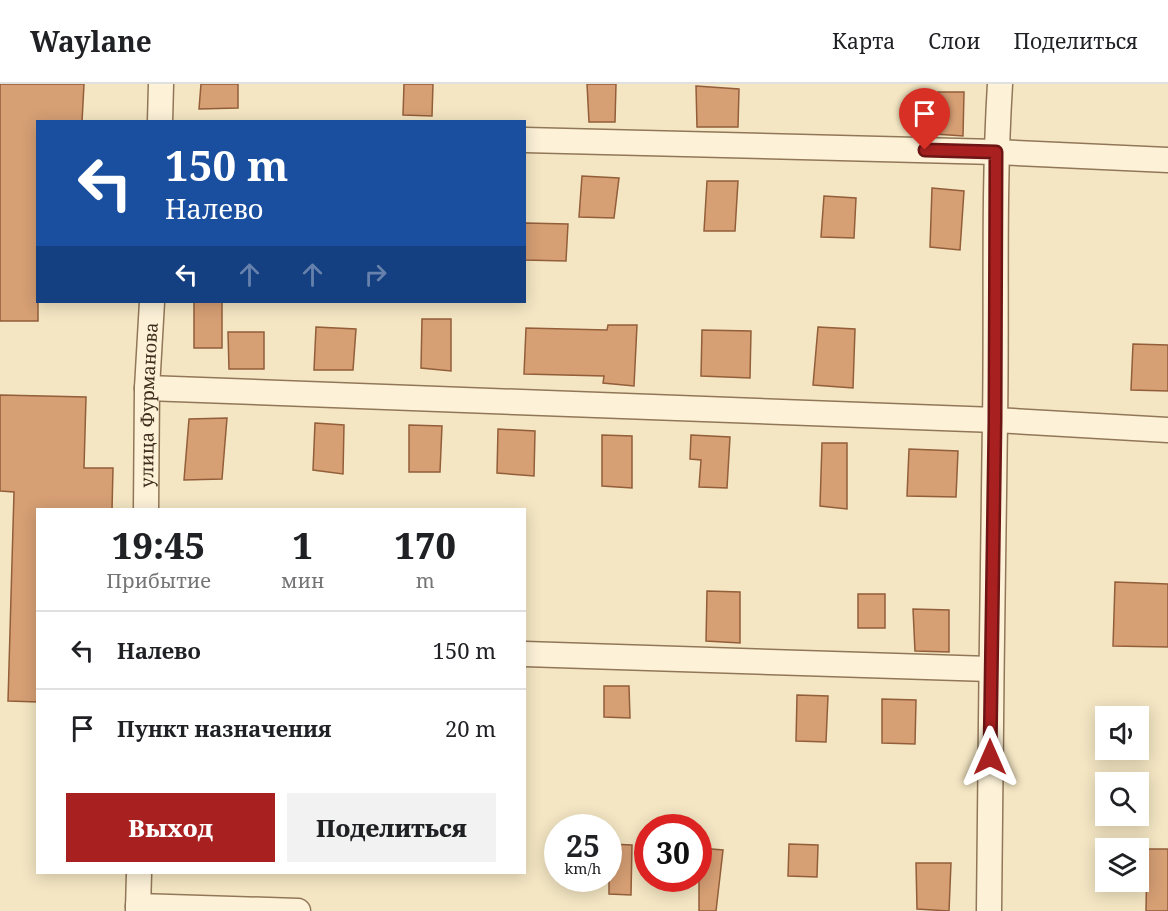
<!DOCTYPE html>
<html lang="ru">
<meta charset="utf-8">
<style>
:root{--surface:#fff;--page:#f2f2f2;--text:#202124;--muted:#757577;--line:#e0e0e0;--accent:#a8201f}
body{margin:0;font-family:"Noto Serif",serif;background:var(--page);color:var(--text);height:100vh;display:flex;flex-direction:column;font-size:22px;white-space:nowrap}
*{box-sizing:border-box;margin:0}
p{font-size:20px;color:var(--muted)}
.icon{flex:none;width:33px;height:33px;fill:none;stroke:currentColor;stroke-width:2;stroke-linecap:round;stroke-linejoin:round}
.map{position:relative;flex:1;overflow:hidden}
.side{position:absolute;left:36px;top:424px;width:490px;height:366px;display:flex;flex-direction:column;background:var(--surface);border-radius:0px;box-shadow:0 3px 15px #0003}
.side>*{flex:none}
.guide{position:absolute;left:36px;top:36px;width:490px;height:183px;border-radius:0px;box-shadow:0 3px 15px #0003;background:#1a4fa0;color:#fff;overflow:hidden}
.buttons{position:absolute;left:1095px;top:622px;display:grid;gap:12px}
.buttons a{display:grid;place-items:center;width:54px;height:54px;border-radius:0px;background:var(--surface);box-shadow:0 3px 15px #0003;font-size:30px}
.speed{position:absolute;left:544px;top:730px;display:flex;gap:12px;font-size:30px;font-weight:700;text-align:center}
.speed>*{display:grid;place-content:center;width:78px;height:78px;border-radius:50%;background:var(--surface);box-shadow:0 3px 15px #0003;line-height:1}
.speed small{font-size:15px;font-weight:400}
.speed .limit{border:9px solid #d22;background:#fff;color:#111}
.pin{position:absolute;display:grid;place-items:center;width:51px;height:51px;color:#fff;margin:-62px -26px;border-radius:50% 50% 50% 0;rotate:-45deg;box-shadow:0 0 6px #0007}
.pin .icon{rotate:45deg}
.me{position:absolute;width:66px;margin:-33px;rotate:0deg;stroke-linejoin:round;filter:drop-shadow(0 0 4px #0008)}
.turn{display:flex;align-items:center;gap:21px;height:126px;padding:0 30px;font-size:27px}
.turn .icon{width:78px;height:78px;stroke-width:2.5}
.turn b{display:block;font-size:42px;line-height:51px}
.lanes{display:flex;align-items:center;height:57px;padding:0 30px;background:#0003;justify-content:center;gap:30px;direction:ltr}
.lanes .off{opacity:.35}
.eta{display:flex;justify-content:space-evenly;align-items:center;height:102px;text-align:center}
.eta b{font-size:36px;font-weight:800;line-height:42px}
.primary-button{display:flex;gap:12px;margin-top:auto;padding:12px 30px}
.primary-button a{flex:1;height:69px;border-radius:0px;background:var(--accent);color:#fff;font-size:24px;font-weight:800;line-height:69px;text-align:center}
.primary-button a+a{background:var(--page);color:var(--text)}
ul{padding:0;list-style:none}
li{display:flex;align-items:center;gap:18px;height:78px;padding:0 30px;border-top:2px solid var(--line)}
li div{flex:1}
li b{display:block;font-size:22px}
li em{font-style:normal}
header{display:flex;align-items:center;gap:36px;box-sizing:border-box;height:84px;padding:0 30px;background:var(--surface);border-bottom:2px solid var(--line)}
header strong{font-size:28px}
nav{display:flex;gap:33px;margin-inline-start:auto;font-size:21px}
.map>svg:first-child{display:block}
.building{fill:#d69f74;stroke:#935e3a;stroke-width:1.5}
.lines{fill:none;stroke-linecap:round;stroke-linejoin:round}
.street-casing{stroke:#917757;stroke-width:27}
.street{stroke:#fdf2d8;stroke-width:24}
.route-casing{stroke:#6d1514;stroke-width:15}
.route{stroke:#a8201f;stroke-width:10}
.labels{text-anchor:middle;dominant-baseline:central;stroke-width:6;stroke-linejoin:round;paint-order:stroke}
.street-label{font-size:18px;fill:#3f2e1d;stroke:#faefd4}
</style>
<header>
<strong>Waylane</strong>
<nav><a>Карта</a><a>Слои</a><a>Поделиться</a></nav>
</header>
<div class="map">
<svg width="1168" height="827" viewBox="0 0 1168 827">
<rect width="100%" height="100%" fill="#f4e6c3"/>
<!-- building -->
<g class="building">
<path d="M 0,0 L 84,0 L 82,38 L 38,38 L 38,237 L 0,237 Z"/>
<path d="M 201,0 L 238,0 L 238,24 L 199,25 Z"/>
<path d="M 404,0 L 433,0 L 432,32 L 403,31 Z"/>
<path d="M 587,0 L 616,0 L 615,38 L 589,38 Z"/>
<path d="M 696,2 L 739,5 L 738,43 L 697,43 Z"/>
<path d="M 938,8 L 964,8 L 963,52 L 935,50 Z"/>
<path d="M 582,92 L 619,94 L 614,134 L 579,133 Z"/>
<path d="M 707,97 L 738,97 L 735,147 L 704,147 Z"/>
<path d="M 932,104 L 964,107 L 960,166 L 930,163 Z"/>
<path d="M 824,112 L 856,114 L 854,154 L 821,153 Z"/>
<path d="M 525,139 L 568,140 L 566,177 L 525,176 Z"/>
<rect x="194" y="218" width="28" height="46"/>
<path d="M 422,235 L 451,235 L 451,287 L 421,284 Z"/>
<path d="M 608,241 L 637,241 L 634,302 L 603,299 L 604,292 L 524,290 L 526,244 L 607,246 Z"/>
<path d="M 316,243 L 356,245 L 353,286 L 314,286 Z"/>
<path d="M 818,243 L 855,245 L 853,304 L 813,301 Z"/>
<path d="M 702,246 L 751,247 L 750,294 L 701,292 Z"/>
<path d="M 228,248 L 264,248 L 264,285 L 229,285 Z"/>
<path d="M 1133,260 L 1168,261 L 1168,307 L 1131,306 Z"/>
<path d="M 0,311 L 86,313 L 84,384 L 113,384 L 112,426 L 38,426 L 38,618 L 8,617 L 14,408 L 0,407 Z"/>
<path d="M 227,334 L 222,395 L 184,396 L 189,335 Z"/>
<path d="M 315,339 L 344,341 L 343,390 L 313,386 Z"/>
<path d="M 409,341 L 442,342 L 440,388 L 409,388 Z"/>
<path d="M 498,345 L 535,347 L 534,392 L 497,389 Z"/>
<path d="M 602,351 L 632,352 L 632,404 L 602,402 Z"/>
<path d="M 691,351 L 730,353 L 727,404 L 699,403 L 701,376 L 690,375 Z"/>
<path d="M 822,359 L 847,359 L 847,425 L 820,422 Z"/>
<path d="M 909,365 L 958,367 L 956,413 L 907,412 Z"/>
<path d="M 1115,498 L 1168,500 L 1168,563 L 1113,562 Z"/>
<path d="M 707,507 L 740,508 L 740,559 L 706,557 Z"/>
<rect x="858" y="510" width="27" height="34"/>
<path d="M 913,525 L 949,526 L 949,568 L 915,567 Z"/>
<path d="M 604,602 L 629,602 L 630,634 L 604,633 Z"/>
<path d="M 797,611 L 828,612 L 826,658 L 796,657 Z"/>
<path d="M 882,615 L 916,616 L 915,660 L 882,659 Z"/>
<path d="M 609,760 L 632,761 L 631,811 L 609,810 Z"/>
<path d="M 789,760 L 818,761 L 817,793 L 788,792 Z"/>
<path d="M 699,764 L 723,766 L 716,827 L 699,827 Z"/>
<path d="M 1147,765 L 1168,765 L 1168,827 L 1146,827 Z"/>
<path d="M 916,779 L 951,779 L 949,827 L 917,825 Z"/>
</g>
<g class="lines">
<defs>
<g id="street">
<path d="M 160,38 L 161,0"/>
<path d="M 525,56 L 996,68 L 1168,76"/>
<path d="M 147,304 L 995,336 L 1168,346"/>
<path id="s1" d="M 146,426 L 147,304 L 152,218"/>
<path d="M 525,570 L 990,585"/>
<path d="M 138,822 L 298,827"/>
<path d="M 138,827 L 139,789"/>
<path d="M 989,827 C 990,663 993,500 995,336 C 997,224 993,112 1000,0"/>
</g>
</defs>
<!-- street casing -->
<use href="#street" class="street-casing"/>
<!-- street -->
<use href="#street" class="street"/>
</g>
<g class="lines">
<defs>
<path id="route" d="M 925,66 L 996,68 L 995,336 L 990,673"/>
</defs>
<!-- route casing -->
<use href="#route" class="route-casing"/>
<!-- route -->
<use href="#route" class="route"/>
</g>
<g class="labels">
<!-- street labels -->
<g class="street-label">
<text stroke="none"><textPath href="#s1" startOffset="105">улица Фурманова</textPath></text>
</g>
</g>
</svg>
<div class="buttons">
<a><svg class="icon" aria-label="sound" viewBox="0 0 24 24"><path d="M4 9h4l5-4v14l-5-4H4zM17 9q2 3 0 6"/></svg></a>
<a><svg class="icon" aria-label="search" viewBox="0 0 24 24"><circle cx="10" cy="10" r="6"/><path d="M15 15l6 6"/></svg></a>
<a><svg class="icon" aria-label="layers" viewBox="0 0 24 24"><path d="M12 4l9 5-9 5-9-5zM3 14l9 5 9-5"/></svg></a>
</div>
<div class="speed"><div>25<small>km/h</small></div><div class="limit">30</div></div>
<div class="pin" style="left:925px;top:66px;background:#d93025"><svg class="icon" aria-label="arrive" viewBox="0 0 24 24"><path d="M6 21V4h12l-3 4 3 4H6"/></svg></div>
<svg class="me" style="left:990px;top:673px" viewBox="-20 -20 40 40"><path d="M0-17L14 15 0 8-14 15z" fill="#a8201f" stroke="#fff" stroke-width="4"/></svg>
<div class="guide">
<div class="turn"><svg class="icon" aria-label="left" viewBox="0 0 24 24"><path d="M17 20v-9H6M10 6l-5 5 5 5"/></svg><div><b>150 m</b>Налево</div></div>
<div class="lanes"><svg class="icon" aria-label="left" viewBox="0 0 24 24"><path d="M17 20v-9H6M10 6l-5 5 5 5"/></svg><svg class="icon off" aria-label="ahead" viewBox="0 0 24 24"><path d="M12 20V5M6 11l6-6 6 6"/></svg><svg class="icon off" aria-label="ahead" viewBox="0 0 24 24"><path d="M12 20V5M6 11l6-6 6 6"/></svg><svg class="icon off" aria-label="right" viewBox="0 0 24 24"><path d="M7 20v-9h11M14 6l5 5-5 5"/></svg></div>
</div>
<section class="side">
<div class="eta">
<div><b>19:45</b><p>Прибытие</p></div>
<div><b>1</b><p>мин</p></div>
<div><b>170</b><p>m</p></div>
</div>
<ul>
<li><svg class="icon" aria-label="left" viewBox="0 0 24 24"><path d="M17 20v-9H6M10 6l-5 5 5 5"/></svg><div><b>Налево</b></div><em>150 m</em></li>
<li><svg class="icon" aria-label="arrive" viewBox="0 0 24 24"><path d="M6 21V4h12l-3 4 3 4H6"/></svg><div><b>Пункт назначения</b></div><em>20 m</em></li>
</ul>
<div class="primary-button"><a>Выход</a><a>Поделиться</a></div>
</section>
</div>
